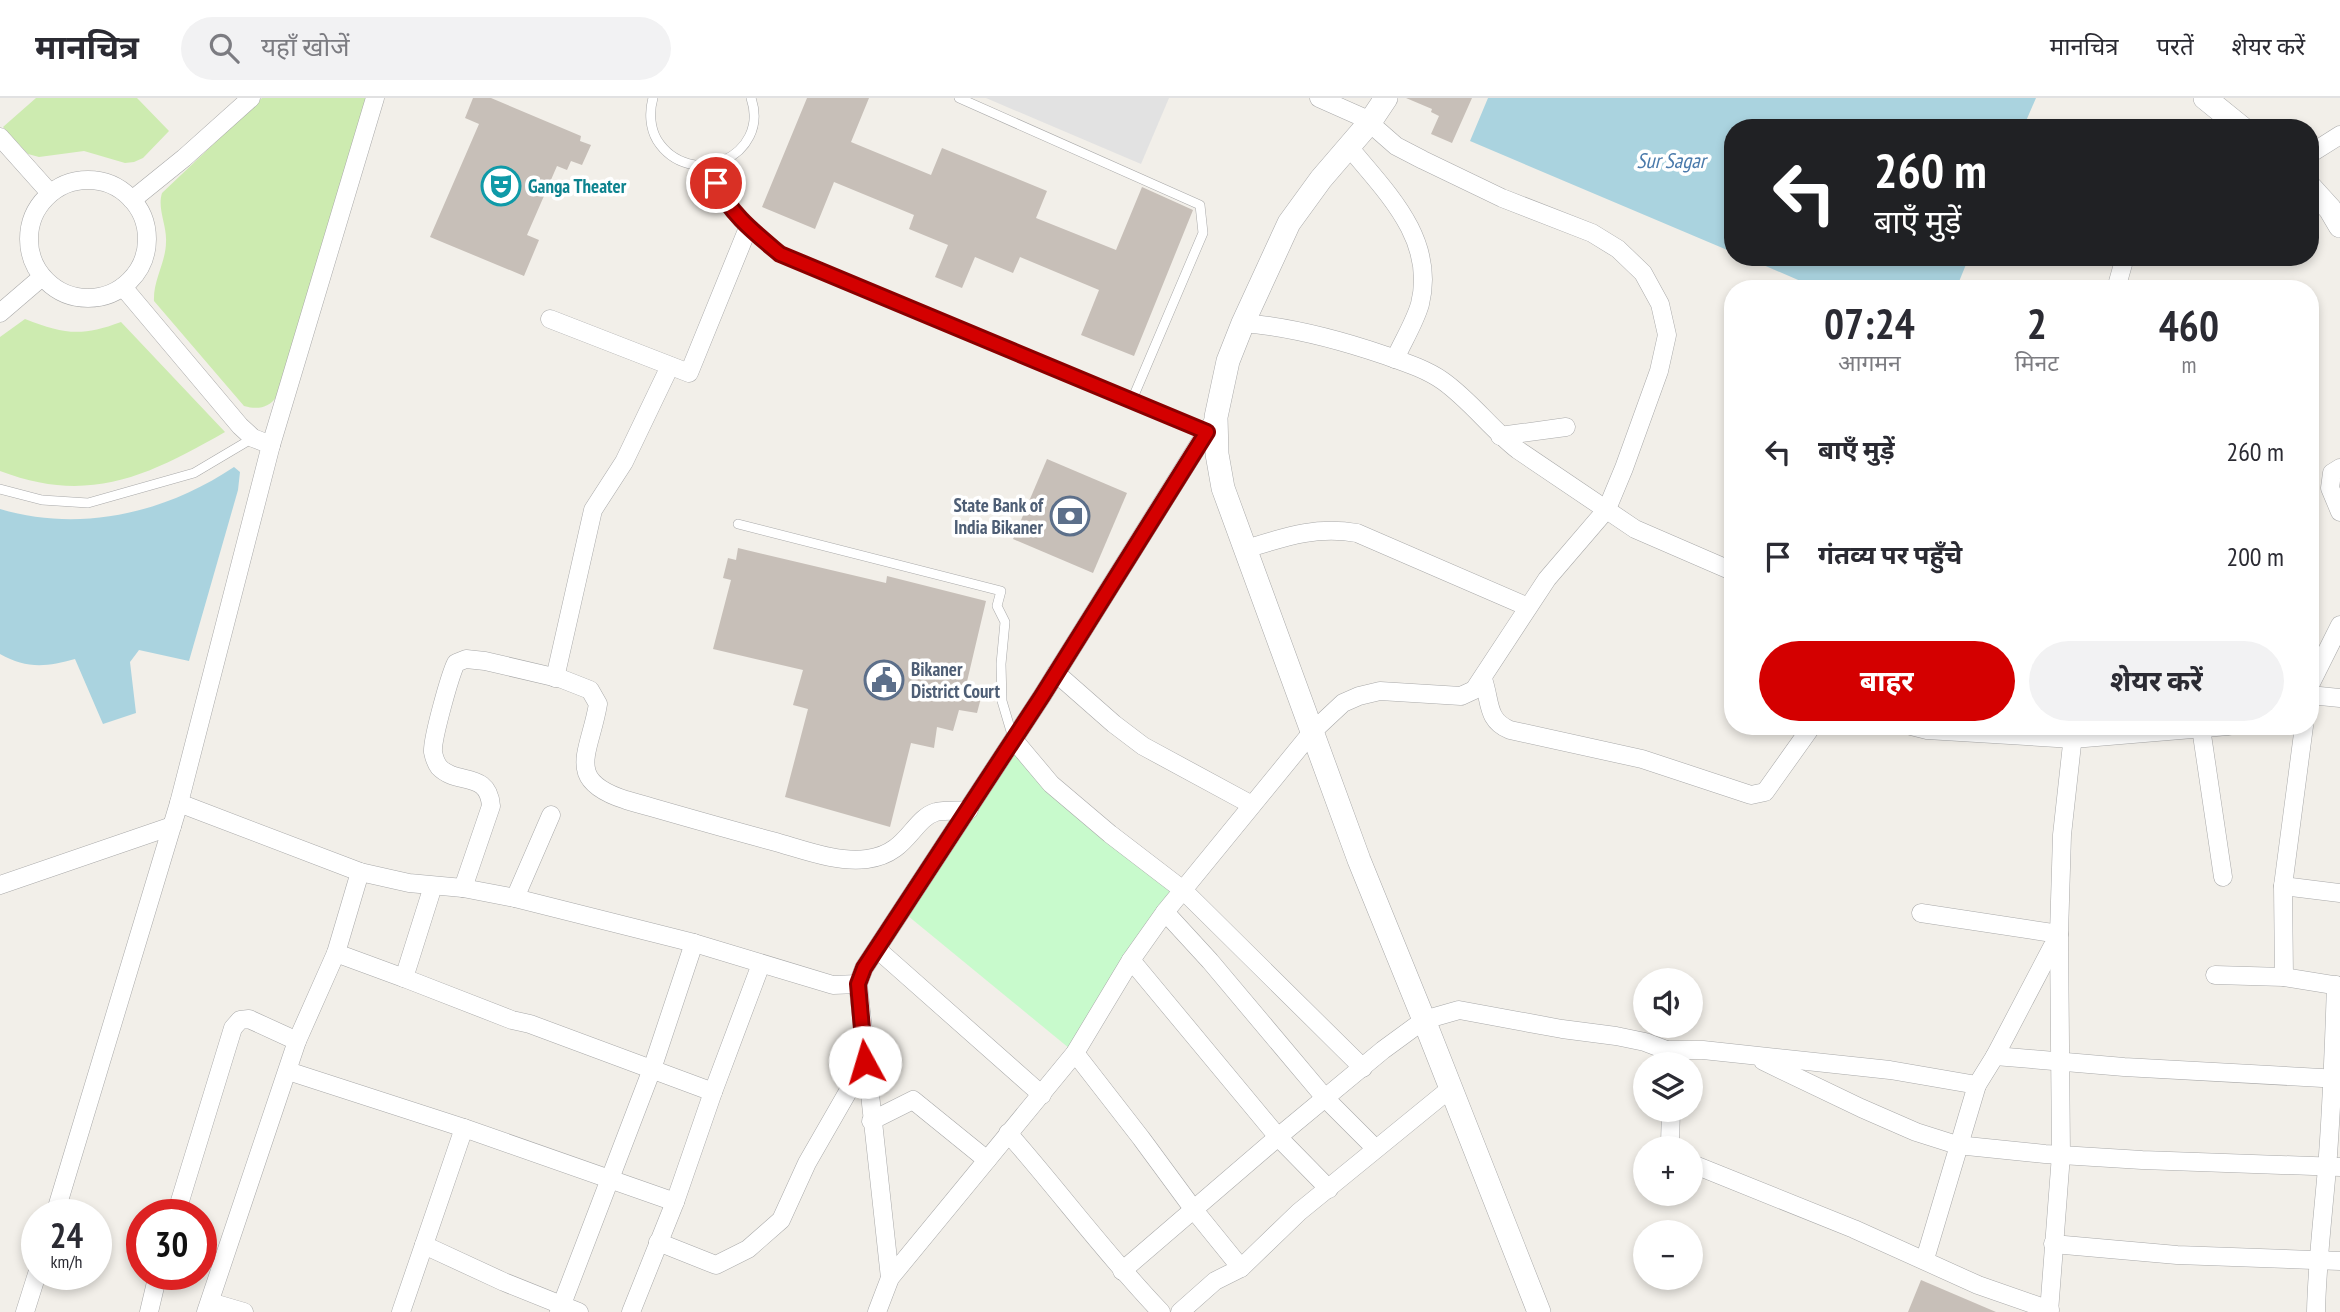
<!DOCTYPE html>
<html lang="hi">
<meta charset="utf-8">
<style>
:root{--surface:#fff;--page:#f2f2f3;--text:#2b2b33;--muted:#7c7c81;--line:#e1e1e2;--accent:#d40000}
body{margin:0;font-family:"PT Sans Narrow","Noto Sans Devanagari",sans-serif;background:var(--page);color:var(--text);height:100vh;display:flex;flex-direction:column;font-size:26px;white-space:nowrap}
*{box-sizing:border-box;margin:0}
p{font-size:23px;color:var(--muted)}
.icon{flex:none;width:38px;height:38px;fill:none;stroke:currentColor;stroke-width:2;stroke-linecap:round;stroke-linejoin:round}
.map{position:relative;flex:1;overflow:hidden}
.drawer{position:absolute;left:1724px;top:182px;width:595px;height:455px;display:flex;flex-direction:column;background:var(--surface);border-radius:28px;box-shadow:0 4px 10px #0003}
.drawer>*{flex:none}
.guide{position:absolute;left:1724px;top:21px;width:595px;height:147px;border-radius:28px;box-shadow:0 4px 10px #0003;background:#202124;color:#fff;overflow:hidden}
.buttons{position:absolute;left:1633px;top:870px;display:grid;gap:14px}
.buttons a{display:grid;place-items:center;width:70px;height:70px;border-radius:50%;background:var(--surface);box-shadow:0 4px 10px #0003;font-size:35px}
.speed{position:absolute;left:21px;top:1101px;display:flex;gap:14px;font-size:35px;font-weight:700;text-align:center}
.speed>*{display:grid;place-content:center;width:91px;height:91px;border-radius:50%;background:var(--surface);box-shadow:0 4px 10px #0003;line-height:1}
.speed small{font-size:18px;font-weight:400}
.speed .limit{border:10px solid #d22;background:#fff;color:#111}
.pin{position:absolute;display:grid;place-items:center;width:60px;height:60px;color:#fff;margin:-30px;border:4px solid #fff;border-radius:50%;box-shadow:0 2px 7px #0007}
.me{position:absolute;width:77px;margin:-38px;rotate:354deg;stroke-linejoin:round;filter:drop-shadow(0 0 5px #0008)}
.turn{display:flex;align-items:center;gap:24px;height:147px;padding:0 35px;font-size:32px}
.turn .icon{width:91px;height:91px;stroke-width:2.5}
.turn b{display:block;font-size:49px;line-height:60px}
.eta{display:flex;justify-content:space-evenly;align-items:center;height:119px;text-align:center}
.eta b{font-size:42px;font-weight:700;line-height:49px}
.cta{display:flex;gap:14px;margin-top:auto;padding:14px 35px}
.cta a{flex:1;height:80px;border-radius:42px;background:var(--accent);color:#fff;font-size:28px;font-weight:700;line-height:80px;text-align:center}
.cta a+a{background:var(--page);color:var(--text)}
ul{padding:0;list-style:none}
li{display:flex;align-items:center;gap:21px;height:105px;padding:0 35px}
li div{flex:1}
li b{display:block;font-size:26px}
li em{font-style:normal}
header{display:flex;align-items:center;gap:42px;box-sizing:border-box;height:98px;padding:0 35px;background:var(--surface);border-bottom:2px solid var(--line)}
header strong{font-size:33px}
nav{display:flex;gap:38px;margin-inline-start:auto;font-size:24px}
.search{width:490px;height:63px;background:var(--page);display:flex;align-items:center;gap:18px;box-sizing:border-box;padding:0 24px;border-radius:38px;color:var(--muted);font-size:26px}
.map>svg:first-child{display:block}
.grass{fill:#cdebb0}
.park{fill:#c8facc}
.parking{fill:#e2e2e2}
.water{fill:#aad3df}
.building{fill:#c7bfb8}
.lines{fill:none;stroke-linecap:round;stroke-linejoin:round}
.service-casing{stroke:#a9a9a9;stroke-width:10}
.minor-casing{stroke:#a9a9a9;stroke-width:19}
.tertiary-casing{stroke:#a9a9a9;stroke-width:24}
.service{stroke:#fff;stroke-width:9}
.minor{stroke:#fff;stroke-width:18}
.tertiary{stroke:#fff;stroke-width:23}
.route-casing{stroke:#8a0000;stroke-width:18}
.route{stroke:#d40000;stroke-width:12}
.labels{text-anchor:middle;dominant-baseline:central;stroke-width:7;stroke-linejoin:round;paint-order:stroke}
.culture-label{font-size:19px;font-weight:bold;fill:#0d838f;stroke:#fff;text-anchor:start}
.service-label{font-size:19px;font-weight:bold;fill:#4e5e75;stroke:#fff;text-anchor:end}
.water-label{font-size:21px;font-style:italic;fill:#4a7aab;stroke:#fff}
</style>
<header>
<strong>मानचित्र</strong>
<div class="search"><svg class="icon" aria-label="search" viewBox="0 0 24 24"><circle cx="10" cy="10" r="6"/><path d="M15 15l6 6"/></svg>यहाँ खोजें</div>
<nav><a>मानचित्र</a><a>परतें</a><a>शेयर करें</a></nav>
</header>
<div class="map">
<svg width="2340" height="1214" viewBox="0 0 2340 1214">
<rect width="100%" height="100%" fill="#f2efe9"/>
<!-- grass -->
<g class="grass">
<path d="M 36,0 L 137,0 L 169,33 L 143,60 L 134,64 L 125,65 L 84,53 L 39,59 L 28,56 L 3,29 Z"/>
<path d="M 262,0 L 367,0 L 277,298 C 269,310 258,312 244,308 L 154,203 C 153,182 166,164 166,144 C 167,127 157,111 162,95 Z"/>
<path d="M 25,221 C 64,236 81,239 121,224 L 225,334 C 148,378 89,407 0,373 L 0,239 Z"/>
</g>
<!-- park -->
<path class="park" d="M 1014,642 L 1183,792 L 1075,955 L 902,813 Z"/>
<!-- parking -->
<path class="parking" d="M 986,0 L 1169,0 L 1141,66 Z"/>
<!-- water -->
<g class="water">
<path d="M 1488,0 L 2036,0 L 2023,30 L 1732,30 L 1732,154 L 1470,43 Z"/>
<path d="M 1745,159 L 1969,159 L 1956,191 L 1819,191 Z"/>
<path d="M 234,369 L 240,374 L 238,392 L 189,563 L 139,552 L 130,564 L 136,615 L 103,626 L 75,561 C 47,569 26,571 0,556 L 0,411 C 81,435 165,415 234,369 Z"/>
</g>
<!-- building -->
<g class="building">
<path d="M 473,0 L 491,0 L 581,38 L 580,43 L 591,47 L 582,67 L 571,63 L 567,72 L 557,68 L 527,137 L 539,142 L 524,178 L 430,139 L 479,26 L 465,20 Z"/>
<path d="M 807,0 L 869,0 L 851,44 L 931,77 L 942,50 L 1047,93 L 1036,120 L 1116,152 L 1142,89 L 1193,112 L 1134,258 L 1081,237 L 1099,192 L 1020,159 L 1013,175 L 975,159 L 962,190 L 935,179 L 948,147 L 909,131 L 914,117 L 834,84 L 815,131 L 762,109 Z"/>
<path d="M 1406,0 L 1472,0 L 1452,45 L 1431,36 L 1439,18 L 1431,14 L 1432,11 Z"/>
<path d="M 1047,361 L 1127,395 L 1093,475 L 1013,441 Z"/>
<path d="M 738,450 L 886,485 L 887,478 L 986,503 L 965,592 L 982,596 L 977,615 L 959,612 L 953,633 L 937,629 L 934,650 L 911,645 L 890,729 L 785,699 L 808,611 L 793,607 L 803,572 L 713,551 L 731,482 L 723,480 L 728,460 L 736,462 Z"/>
<path d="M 1921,1182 L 1996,1214 L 1908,1214 Z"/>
</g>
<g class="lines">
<defs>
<g id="service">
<path d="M 653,0 C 649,14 650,30 657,42 C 690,94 771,58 751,0"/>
<path d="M 959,0 L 1200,107 L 1203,135 L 1132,302"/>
<path d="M 708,68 L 723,101 L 748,130 L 780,156 L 1207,334"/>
<path d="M 0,391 L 42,402 L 88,405 L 194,375 L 253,340"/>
<path d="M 738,426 L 1001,493 L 997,508 L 1005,524 L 1001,566 L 1002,603 L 1013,640"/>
</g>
<g id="minor">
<path d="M 0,39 L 50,95"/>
<path d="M 1349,49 C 1386,94 1436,141 1420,206 C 1415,224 1403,243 1395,261"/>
<path d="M 2310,56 L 2340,37"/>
<circle cx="88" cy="141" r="59"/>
<path d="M 132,102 L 184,60 L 251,0"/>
<path d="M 123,189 L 240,328 L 253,340 L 271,347"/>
<path d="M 2116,191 L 2125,159"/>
<path d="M 0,215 L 42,179"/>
<path d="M 550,221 L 689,275 L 748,130"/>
<path d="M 1243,225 C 1292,229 1337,241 1384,257 C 1404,264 1426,271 1443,283 C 1471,303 1491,331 1518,352 L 1635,431 L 1732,473"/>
<path d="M 1500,338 L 1566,329"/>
<path d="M 2340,370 L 2332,375 L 2330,390 L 2340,414"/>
<path d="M 1246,451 C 1285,439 1315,428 1357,435 L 1528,509"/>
<path d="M 1056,575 L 1114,626 L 1143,648 L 1252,707"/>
<path d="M 555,580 L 593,412 L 624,364 L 670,268"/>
<path d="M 1483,581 C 1491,604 1486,622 1510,632 L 1642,661 L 1751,697 L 1765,694 L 1812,628"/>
<path d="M 2310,587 L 2340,527"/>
<path d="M 2310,597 L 2340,600"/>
<path d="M 1911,628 L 1927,632 L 2073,641 L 2228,628"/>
<path d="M 2201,630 L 2223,779"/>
<path d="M 1014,642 L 1051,686 L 1110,736 L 1183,792 L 1363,970"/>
<path d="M 179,705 L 360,774 L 409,785 L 463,790 L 515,800 L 694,845 L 833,887 L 858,886"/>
<path d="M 0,787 L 172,728"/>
<path d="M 433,788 L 404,880 L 512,922 L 530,926 L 713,994 L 675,1104"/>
<path d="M 2283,788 L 2340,795"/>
<path d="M 463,790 L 491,708 C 488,672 457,688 439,669 C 436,665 434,659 433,654 C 432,641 450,577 456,565 L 466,561 L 485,563 L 562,581 L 590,592 L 598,606 C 590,655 563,682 626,702 C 675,716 723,730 772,743 C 802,751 836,765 867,761 C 908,756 912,721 936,714 C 946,712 959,713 969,712"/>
<path d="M 515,800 L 551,717"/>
<path d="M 1165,814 L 1210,863 L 1326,1001 L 1375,1050"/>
<path d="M 1921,815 L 2059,836 L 1995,958"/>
<path d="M 877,851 L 1042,997"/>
<path d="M 336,855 L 360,774"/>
<path d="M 1131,862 L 1278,1039 L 1329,1091"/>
<path d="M 2215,877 L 2284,879 L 2340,888"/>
<path d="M 2284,879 L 2283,788 L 2304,628"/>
<path d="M 1666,952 L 1703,952 L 1890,972 L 1977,987 L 1995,958 L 2124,969 L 2340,981"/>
<path d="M 1075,955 L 1141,1040 L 1194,1112 L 1241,1170 L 1215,1183 L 1180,1214"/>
<path d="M 1763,963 L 1861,1010 L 1916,1034 L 1957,1047 L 2045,1056 L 2142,1062 L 2340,1069"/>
<path d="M 288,973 L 464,1030"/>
<path d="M 713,994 L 761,866"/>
<path d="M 1671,1012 L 1670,1045 L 1673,1050"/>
<path d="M 871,1023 L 913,1002 L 987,1062"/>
<path d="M 1008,1035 C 1060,1094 1107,1158 1161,1214"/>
<path d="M 1690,1065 L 1854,1131 L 1978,1187 L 2050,1212"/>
<path d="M 55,1116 L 179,705 L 271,347 L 375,0"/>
<path d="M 176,1116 L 233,930 L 240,922 L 249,921 L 297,943"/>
<path d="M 658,1144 L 716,1167 L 748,1151 L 781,1122 L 807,1065 L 865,964"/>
<path d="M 2053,1146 L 2177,1157 L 2340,1163"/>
<path d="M 424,1147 L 504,1184 L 579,1214"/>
<path d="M 1925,1161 L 1977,987"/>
<path d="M 1241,1170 L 1299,1114 L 1451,990"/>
<path d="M 1122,1173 L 1278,1039 L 1383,952 L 1424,922 L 1459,912 L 1562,931 L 1616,938 L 1645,944 L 1666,952 L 1679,966"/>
<path d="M 890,1180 L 858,886 L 864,870 L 1042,598 L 1216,319"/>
<path d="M 210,1204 L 244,1214"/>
<path d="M 25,1214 L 37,1176"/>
<path d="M 149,1214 L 158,1176"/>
<path d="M 206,1214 L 297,943 L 336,855 L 404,880"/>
<path d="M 401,1214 L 464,1030 L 675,1104 L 631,1214"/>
<path d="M 559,1214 L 652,971 L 694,845"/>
<path d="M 877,1214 L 890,1180 L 1075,955 L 1131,862 L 1165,814 L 1312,634 L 1343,605 L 1359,598 L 1380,593 L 1461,598 L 1474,592 L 1547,481 L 1607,411 L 1624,370 L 1659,273 L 1667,237 L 1660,206 L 1643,175 L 1618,151 L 1592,135 L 1502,100 L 1423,62 L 1396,48 L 1364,20 L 1319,0"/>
<path d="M 2049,1214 L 2061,1057 L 2059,836 L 2062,737 L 2074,628"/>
<path d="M 2316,1214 C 2317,1165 2323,1118 2327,1070 C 2332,1009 2334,948 2336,887"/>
</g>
<g id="tertiary">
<path d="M 1386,0 L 1370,24 L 1321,81 L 1289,125 L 1243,225 L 1228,263 L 1216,319 L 1217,356 L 1223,390 L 1359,762 L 1424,922 L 1539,1214"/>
<path d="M 2205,0 L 2242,30"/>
<path d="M 2310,89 L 2330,111 L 2340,128"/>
</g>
</defs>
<!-- service casing -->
<use href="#service" class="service-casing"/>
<!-- minor casing -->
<use href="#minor" class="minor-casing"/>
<!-- tertiary casing -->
<use href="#tertiary" class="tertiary-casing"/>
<!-- service -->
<use href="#service" class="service"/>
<!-- minor -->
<use href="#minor" class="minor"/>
<!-- tertiary -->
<use href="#tertiary" class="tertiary"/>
</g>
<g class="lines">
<defs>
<path id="route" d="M 716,85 C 730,116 755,135 780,156 L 1207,334 L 1042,598 L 864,870 L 858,886 L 865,964"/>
</defs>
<!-- route casing -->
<use href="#route" class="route-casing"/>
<!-- route -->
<use href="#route" class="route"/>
</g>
<!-- icons -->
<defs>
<symbol id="theatre-ring" viewBox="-11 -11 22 22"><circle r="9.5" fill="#fff" stroke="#0f9aa8" stroke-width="1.5"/><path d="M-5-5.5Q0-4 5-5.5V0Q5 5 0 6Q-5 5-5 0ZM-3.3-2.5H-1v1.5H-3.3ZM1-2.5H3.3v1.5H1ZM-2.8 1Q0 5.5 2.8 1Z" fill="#0f9aa8"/></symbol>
<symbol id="bank-ring" viewBox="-11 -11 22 22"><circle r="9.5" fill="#fff" stroke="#5c6f8a" stroke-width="1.5"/><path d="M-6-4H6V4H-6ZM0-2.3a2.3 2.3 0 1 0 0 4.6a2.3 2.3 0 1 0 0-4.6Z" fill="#5c6f8a"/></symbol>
<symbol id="civic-ring" viewBox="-11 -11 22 22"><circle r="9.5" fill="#fff" stroke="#5c6f8a" stroke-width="1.5"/><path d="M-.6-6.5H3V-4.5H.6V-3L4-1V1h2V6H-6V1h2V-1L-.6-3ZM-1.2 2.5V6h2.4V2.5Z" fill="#5c6f8a"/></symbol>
</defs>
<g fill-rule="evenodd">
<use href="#theatre-ring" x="479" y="66" width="44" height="44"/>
<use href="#bank-ring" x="1048" y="396" width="44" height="44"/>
<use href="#civic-ring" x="862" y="560" width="44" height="44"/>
</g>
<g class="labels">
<!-- culture labels -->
<g class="culture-label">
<text x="528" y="88">Ganga Theater</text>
</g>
<!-- service labels -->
<g class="service-label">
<text x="1043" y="407">State Bank of<tspan x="1043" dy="22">India Bikaner</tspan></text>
<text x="911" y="571" text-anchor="start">Bikaner<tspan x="911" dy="22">District Court</tspan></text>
</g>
<!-- water labels -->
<g class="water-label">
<text x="1671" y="62">Sur Sagar</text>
</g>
</g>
</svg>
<div class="buttons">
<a><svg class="icon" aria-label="sound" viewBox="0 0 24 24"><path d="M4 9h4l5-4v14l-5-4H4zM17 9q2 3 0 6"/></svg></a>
<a><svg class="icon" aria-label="layers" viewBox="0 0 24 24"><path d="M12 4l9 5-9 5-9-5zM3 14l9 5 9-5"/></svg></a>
<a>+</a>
<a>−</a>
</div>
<div class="speed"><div>24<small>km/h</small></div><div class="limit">30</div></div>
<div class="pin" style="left:716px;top:85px;background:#d93025"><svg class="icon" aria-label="arrive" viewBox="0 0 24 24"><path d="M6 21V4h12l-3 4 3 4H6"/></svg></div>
<svg class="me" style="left:865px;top:964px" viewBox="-20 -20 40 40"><circle r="19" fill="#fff"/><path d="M0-13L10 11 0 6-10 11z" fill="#d40000"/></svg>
<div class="guide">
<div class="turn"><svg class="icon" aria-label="left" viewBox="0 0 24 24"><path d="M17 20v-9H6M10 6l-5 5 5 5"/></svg><div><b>260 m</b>बाएँ मुड़ें</div></div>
</div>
<section class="drawer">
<div class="eta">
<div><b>07:24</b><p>आगमन</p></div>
<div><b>2</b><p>मिनट</p></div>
<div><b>460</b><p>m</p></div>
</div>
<ul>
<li><svg class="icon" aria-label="left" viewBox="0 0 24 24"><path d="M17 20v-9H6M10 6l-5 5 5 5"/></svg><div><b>बाएँ मुड़ें</b></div><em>260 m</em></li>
<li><svg class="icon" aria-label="arrive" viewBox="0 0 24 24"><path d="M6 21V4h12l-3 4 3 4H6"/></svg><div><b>गंतव्य पर पहुँचे</b></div><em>200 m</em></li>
</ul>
<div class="cta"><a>बाहर</a><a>शेयर करें</a></div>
</section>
</div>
